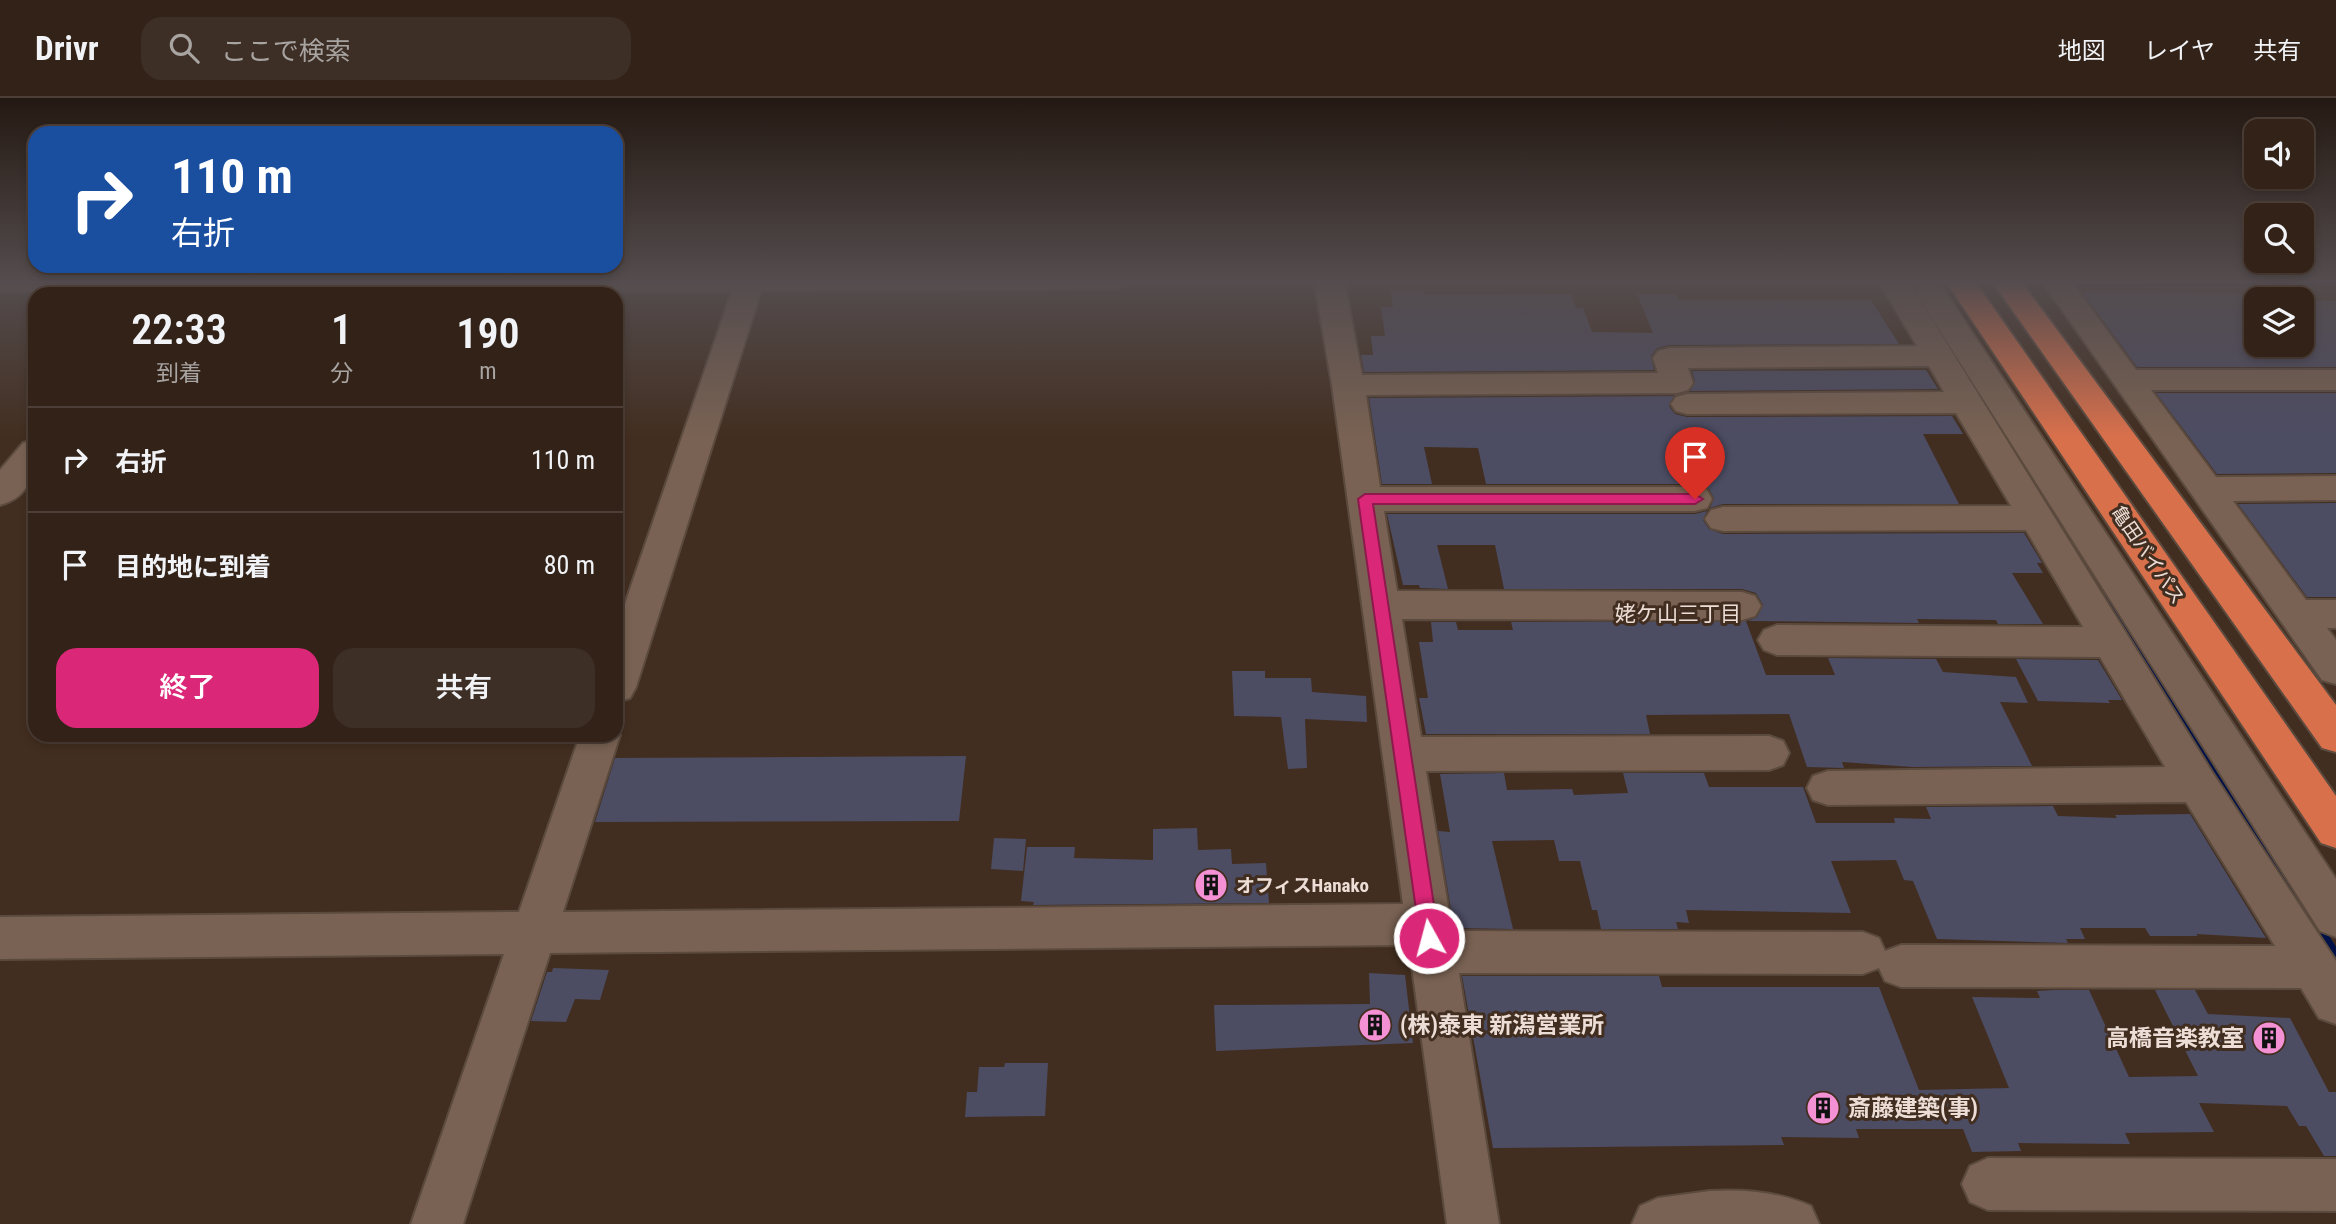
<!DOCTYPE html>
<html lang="ja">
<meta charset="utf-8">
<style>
:root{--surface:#322218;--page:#3d2f25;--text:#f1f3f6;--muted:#a8a4a2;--line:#4d3f37;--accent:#db2777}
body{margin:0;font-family:"Roboto Condensed","Noto Sans JP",sans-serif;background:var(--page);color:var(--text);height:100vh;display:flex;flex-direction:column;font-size:26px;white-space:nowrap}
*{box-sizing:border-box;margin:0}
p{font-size:23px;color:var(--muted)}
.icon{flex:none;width:38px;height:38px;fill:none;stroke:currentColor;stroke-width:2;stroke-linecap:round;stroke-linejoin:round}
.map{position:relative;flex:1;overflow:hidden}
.details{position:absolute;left:28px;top:189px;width:595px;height:455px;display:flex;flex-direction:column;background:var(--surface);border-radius:21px;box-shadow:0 4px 10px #0003,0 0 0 2px var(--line)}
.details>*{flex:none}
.guide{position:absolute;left:28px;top:28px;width:595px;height:147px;border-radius:21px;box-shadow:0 4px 10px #0003,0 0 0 2px var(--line);background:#1a4fa0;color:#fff;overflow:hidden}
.tools{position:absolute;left:2244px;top:21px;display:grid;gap:14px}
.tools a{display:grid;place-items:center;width:70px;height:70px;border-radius:14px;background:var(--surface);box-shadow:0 4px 10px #0003,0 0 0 2px var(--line);font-size:35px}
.pin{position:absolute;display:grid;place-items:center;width:60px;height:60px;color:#fff;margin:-72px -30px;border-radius:50% 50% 50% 0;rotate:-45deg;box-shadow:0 0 7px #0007}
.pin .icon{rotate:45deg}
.me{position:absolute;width:77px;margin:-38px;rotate:353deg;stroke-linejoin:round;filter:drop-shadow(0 0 5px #0008)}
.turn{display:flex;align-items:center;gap:24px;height:147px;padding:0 28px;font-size:32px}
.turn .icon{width:91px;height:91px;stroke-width:2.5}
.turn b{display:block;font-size:49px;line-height:60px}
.eta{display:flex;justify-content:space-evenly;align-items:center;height:119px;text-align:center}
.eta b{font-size:42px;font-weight:600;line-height:49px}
.button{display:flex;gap:14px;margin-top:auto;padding:14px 28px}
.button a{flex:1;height:80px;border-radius:21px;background:var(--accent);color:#fff;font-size:28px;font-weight:600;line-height:80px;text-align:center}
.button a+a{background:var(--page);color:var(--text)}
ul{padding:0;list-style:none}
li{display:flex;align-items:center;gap:21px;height:105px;padding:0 28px;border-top:2px solid var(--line)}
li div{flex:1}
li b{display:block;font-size:26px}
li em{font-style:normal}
header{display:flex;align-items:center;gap:42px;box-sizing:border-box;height:98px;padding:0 35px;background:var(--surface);border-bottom:2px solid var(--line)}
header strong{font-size:33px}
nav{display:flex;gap:38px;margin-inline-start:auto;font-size:24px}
.search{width:490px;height:63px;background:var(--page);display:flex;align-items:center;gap:18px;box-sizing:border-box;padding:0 24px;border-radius:21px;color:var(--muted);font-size:26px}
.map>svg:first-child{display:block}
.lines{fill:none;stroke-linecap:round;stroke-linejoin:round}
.stream-far1{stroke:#001148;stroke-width:9}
.stream{stroke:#001148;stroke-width:11}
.building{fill:#4c4c63}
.minor-casing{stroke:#5b4a3e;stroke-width:4}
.highway-casing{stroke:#5b4a3e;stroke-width:4}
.minor{fill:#796253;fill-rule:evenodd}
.highway{fill:#d9704c;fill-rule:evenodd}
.route{fill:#db2777;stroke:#8e194d;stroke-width:2}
.labels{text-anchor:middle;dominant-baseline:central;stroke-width:6;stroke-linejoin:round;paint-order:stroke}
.street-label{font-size:19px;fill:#ecded6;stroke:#422e20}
.poi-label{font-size:19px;font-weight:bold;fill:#ecded6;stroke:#422e20;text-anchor:start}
.neighbourhood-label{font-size:21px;fill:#ecded6;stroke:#422e20}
.near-poi-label{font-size:23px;font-weight:bold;fill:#ecded6;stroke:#422e20;text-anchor:start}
</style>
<header>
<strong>Drivr</strong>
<div class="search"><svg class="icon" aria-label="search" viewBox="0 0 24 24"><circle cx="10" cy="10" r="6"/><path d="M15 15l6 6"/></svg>ここで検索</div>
<nav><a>地図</a><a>レイヤ</a><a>共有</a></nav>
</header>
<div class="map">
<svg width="2336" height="1126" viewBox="0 0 2336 1126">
<rect width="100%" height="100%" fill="#422e20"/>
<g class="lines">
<!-- stream-far1 -->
<g class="stream-far1">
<path d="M 2077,184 L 2336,183"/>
<path d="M 2109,500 L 2164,587"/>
</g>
<!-- stream -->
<path class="stream" d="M 2163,585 L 2336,859"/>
</g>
<!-- building -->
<g class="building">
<path d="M 1423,191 L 1425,197 L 1571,196 L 1576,210 L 1583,210 L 1592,234 L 1653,235 L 1637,196 L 1676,196 L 1679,202 L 1871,202 L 1899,246 L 1669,247 L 1657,250 L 1651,258 L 1654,272 L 1364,274 L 1361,257 L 1373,257 L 1371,238 L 1385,238 L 1381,209 L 1393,209 L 1390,192 Z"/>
<path d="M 2082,194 L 2240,195 L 2247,203 L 2256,203 L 2256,247 L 2301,247 L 2301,203 L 2336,203 L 2336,269 L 2137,269 Z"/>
<path d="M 1926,272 L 1938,291 L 1690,293 L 1695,284 L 1692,273 Z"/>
<path d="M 2156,295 L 2336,295 L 2336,375 L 2217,376 Z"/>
<path d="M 1674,298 L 1669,308 L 1675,316 L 1687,319 L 1952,318 L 1963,336 L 1923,336 L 1959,406 L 1723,406 L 1710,410 L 1714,400 L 1709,391 L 1695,386 L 1486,386 L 1478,350 L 1424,349 L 1432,386 L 1382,386 L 1369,300 Z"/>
<path d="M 2336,405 L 2336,499 L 2307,499 L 2238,406 Z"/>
<path d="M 1707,413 L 1703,422 L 1709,431 L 1723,436 L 2024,435 L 2042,465 L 2037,465 L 2043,475 L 2012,475 L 2043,526 L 1998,526 L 1996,522 L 1917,521 L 1919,525 L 1748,523 L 1757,519 L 1763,507 L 1756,495 L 1742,491 L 1504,491 L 1495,447 L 1437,447 L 1448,491 L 1420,490 L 1419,487 L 1403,487 L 1387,416 L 1695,416 Z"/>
<path d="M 1746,523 L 1766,577 L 1835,577 L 1828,560 L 1936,561 L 1943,574 L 2016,579 L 2028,605 L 2000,604 L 2032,668 L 1912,669 L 1842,664 L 1844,670 L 1807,669 L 1789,616 L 1646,617 L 1650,636 L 1426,636 L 1419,600 L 1428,600 L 1419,544 L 1433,544 L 1431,524 L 1456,524 L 1458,532 L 1513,532 L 1511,524 Z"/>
<path d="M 2016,561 L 2098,562 L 2122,602 L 2108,602 L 2110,605 L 2038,603 Z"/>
<path d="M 1232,573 L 1265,573 L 1265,580 L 1311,580 L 1312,594 L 1366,598 L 1367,624 L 1305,621 L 1307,670 L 1288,671 L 1281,619 L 1234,618 Z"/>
<path d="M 966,658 L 959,723 L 595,724 L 615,660 Z"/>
<path d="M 1504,675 L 1507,692 L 1572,691 L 1574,697 L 1628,695 L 1623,675 L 1704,675 L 1709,689 L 1803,689 L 1816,725 L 1895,725 L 1894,720 L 1931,721 L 1926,709 L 2053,708 L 2058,718 L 2117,720 L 2115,717 L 2190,716 L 2266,840 L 2196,836 L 2198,838 L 2150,838 L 2145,830 L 2080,830 L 2085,841 L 2066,841 L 2068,845 L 1937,841 L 1913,783 L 1904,782 L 1896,762 L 1831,763 L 1851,815 L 1686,812 L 1689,825 L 1676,824 L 1678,831 L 1601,831 L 1597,812 L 1592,812 L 1580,763 L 1559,763 L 1554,742 L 1492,743 L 1513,831 L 1454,830 L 1438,733 L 1450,734 L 1440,676 Z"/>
<path d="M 1197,730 L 1198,752 L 1231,751 L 1232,766 L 1266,765 L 1269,805 L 1033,807 L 1034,804 L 1021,803 L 1027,749 L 1075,749 L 1074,760 L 1153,762 L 1153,731 Z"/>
<path d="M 994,740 L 1026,741 L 1023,773 L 991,771 Z"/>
<path d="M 553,870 L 609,872 L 600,902 L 575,901 L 566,924 L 531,923 L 547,874 L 552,874 Z"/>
<path d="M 1369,875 L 1405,877 L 1413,945 L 1216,953 L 1214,907 L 1370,906 Z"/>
<path d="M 1462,878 L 1659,878 L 1662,889 L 1879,889 L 1919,992 L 2009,990 L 1972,899 L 2040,900 L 2037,893 L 2055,892 L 2089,892 L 2129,979 L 2198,978 L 2155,892 L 2195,892 L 2208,916 L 2290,920 L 2329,994 L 2336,994 L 2336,1058 L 2324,1058 L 2306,1028 L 2299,1028 L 2287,1008 L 2199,1005 L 2214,1034 L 2125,1035 L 2130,1046 L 2018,1045 L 2021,1053 L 1972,1054 L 1963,1031 L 1856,1031 L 1859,1040 L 1781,1039 L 1784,1047 L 1493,1050 Z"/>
<path d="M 1005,965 L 1048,965 L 1045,1018 L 965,1019 L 967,994 L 977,994 L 979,969 L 1004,969 Z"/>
</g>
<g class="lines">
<defs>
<g id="minor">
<path d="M 0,182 L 1130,182 L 1126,188 L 1116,191 L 761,193 L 636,589 L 630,600 L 616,604 L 616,532 L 732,193 L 0,194 Z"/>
<path d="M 1314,182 L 1344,182 L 1362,277 L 1658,275 L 1653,260 L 1658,253 L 1669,250 L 1917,248 L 1882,189 L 1883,182 L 1913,182 L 1912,189 L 2212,674 L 2336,863 L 2336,926 L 2319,920 L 2301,890 L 1901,889 L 1885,883 L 1879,870 L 1863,876 L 1459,875 L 1499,1126 L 1447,1126 L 1409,847 L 550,855 L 463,1126 L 411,1126 L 504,856 L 0,861 L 0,819 L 519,814 L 580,637 L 616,637 L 616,629 L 620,637 L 563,814 L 1403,806 L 1332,287 ZM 1929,268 L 1944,294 L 1687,296 L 1676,299 L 1671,306 L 1676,313 L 1687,316 L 1956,315 L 2011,408 L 1723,409 L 1711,412 L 1705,421 L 1711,430 L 1723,433 L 2026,432 L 2083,529 L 1777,527 L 1764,532 L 1758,542 L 1764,552 L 1777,557 L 2100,559 L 2165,669 L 1828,673 L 1813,678 L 1807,690 L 1813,702 L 1828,707 L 2186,704 L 2275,848 L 1901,847 L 1885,853 L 1879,840 L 1863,834 L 1452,833 L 1426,673 L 1769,672 L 1783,667 L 1789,655 L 1783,643 L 1769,638 L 1421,639 L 1402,521 L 1742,522 L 1755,518 L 1761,508 L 1755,498 L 1742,494 L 1397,493 L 1384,413 L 1695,413 L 1707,410 L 1712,401 L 1707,392 L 1695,389 L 1380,389 L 1366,297 L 1677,295 L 1688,292 L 1693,285 L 1688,270 Z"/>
<path d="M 2041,182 L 2070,182 L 2136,272 L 2336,272 L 2336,292 L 2151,292 L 2216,379 L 2336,378 L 2336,402 L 2233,403 L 2306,502 L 2336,502 L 2336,530 L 2327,530 L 2336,542 L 2336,586 L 2322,582 Z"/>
<path d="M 1931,186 L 1941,189 L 1946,195 L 2336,781 L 2336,839 L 2320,833 L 1916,195 L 1921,189 Z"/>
<path d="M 35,342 C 35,371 33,398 0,407 L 0,372 L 23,345 Z"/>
<path d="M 1988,1060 L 2336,1061 L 2336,1113 L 1988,1112 L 1970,1104 L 1962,1086 L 1970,1068 Z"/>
<path d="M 1710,1093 C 1745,1091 1779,1094 1811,1108 L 1819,1126 L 1632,1126 L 1640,1108 L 1658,1100 Z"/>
</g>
<g id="highway">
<path d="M 1945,182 L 1974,182 L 2336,698 L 2336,750 L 2321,745 Z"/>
<path d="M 1991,182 L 2020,182 L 2336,607 L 2336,654 L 2322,650 Z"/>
</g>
</defs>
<!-- minor casing -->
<use href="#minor" class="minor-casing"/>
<!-- highway casing -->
<use href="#highway" class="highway-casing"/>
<!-- minor -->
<use href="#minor" class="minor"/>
<!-- highway -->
<use href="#highway" class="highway"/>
</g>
<!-- sky -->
<linearGradient id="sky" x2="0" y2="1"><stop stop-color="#241912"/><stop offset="0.54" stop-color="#544c4e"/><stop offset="1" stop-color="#544c4e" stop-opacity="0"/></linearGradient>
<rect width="2336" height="340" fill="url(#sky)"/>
<!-- route -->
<path class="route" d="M 1365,396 L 1695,396 L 1703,401 L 1695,406 L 1373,406 L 1439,840 L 1436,846 L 1429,848 L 1423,846 L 1420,840 L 1358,401 Z"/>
<!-- icons -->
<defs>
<symbol id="building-disc" viewBox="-11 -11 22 22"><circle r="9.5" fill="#f491d4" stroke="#422e20"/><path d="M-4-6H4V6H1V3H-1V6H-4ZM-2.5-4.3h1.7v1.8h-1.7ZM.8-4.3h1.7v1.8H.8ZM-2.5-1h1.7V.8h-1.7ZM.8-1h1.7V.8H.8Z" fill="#111"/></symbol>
</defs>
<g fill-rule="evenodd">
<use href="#building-disc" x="1192" y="768" width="38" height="38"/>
<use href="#building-disc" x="1356" y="908" width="38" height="38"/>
<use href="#building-disc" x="2250" y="921" width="38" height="38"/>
<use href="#building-disc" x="1804" y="991" width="38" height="38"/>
</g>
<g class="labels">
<!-- street labels -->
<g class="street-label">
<text transform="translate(2148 457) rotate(56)">亀田バイパス</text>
</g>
<!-- poi labels -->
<g class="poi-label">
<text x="1236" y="787">オフィスHanako</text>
</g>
<!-- neighbourhood labels -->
<g class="neighbourhood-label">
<text x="1678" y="516">姥ケ山三丁目</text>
</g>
<!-- near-poi labels -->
<g class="near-poi-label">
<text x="1400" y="927">(株)泰東 新潟営業所</text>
<text x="2244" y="940" text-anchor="end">高橋音楽教室</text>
<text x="1848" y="1010">斎藤建築(事)</text>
</g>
</g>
</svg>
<div class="tools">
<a><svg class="icon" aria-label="sound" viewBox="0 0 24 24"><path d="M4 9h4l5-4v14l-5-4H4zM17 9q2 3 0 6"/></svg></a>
<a><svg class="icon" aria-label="search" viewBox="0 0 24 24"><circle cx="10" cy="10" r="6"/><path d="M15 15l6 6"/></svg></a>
<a><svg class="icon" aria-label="layers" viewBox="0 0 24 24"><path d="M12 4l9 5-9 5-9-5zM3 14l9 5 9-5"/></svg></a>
</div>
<div class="pin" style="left:1695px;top:401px;background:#d93025"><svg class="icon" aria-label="arrive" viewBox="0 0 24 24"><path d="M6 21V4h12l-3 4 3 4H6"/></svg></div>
<svg class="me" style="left:1429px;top:840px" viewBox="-20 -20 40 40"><circle r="17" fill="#db2777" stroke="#fff" stroke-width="3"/><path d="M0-11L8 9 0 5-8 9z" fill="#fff"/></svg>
<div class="guide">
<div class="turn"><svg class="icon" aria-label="right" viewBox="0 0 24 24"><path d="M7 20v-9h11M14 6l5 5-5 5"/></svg><div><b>110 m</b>右折</div></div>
</div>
<section class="details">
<div class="eta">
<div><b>22:33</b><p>到着</p></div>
<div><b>1</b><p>分</p></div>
<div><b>190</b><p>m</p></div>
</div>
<ul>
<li><svg class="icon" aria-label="right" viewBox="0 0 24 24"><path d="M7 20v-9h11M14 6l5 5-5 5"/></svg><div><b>右折</b></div><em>110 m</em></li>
<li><svg class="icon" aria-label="arrive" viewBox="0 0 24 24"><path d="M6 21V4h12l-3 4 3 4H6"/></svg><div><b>目的地に到着</b></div><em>80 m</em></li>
</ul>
<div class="button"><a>終了</a><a>共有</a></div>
</section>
</div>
